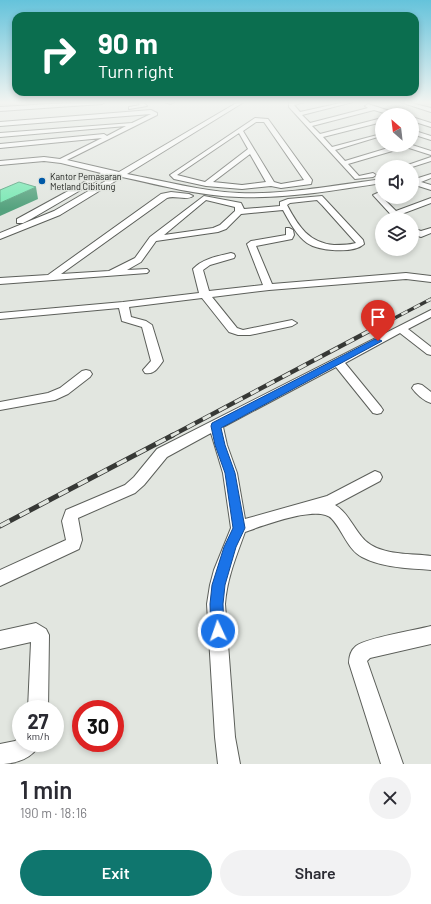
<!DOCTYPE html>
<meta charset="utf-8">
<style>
:root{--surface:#fff;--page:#f2f2f3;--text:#2b2b33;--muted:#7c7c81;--accent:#0f766e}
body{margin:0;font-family:Barlow,sans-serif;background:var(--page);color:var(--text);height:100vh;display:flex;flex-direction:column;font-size:15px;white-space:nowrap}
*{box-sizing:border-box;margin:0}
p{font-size:13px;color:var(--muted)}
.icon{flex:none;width:22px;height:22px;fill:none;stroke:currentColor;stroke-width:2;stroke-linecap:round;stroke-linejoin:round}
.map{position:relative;height:764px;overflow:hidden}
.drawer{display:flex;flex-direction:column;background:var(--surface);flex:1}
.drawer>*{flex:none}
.top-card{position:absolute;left:12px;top:12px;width:407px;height:84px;border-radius:12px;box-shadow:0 2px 6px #0003;background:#0b6e4f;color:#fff;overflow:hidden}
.needle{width:26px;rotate:332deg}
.fabs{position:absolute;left:375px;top:108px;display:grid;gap:8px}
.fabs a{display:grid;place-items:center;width:44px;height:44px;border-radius:50%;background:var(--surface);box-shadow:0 2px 6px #0003;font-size:20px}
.speed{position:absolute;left:12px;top:700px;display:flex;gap:8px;font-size:20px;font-weight:700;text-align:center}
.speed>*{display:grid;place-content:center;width:52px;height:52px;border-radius:50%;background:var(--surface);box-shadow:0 2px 6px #0003;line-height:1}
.speed small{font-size:10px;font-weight:400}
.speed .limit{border:6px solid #d22;background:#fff;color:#111}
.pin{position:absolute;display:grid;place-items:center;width:34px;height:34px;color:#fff;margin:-41px -17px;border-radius:50% 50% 50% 0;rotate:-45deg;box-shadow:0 0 4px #0007}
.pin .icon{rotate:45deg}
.me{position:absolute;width:44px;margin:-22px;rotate:357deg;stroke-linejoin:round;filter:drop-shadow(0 0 3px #0008)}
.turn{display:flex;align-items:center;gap:14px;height:84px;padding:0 20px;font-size:18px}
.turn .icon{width:52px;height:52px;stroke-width:2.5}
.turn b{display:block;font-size:28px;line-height:34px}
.round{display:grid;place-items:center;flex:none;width:42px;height:42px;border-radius:21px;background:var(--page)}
.summary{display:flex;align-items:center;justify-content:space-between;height:68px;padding:0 20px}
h1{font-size:24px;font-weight:600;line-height:30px}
.action{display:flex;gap:8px;margin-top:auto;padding:8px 20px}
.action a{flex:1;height:46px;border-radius:24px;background:var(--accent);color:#fff;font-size:16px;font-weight:600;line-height:46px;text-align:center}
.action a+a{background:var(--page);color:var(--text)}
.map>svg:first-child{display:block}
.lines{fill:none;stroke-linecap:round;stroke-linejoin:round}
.minor-casing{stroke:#5c5f5a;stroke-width:2}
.minor{fill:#fff;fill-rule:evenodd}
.rail-far2-casing{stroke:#373936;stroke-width:3.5}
.rail-far1-casing{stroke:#373936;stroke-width:4.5}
.rail-casing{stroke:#373936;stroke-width:5}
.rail-far2{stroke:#e2e6e0;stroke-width:2.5;stroke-dasharray:7;stroke-linecap:butt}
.rail-far1{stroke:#e2e6e0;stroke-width:3;stroke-dasharray:9;stroke-linecap:butt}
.rail{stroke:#e2e6e0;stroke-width:3.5;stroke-dasharray:11;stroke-linecap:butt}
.shaded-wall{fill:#55a27e}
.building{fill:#7ae8b4;stroke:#55a27e}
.route{fill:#1a73e8;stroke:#114b97}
.poi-dot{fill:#0059a7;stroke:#e2e6e0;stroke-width:1.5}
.labels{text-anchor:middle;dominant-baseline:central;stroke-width:3;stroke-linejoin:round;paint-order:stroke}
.far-poi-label{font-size:9px;fill:#1a1c19;stroke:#e2e6e0;text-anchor:start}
</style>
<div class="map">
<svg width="431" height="764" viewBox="0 0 431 764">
<rect width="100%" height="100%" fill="#e2e6e0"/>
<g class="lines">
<defs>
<g id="minor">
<path d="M 85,102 L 105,102 L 102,104 L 0,111 L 0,107 Z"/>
<path d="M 138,102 L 143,102 L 147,106 L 129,109 L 129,107 L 140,105 Z"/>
<path d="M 164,102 L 174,102 L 171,104 Z"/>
<path d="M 238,102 L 244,102 L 127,174 C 164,181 201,191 239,193 C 284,195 337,185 382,179 L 382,183 C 336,190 286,199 239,197 C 199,196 160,185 122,177 L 60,215 L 0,239 L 0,233 L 54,211 L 114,176 L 108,174 L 31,219 L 23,223 L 17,223 L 17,219 L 101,173 L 61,163 L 44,161 L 0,165 L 0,161 L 44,157 L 60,159 L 102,138 L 0,148 L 0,144 L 104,134 L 107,136 L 126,126 L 0,137 L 0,133 L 132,123 L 151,114 L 0,126 L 0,122 L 151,110 L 157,113 L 157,115 L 67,160 L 119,172 Z"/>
<path d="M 295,102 L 304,102 L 294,105 L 300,112 L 345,102 L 353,102 L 302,115 L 310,123 L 368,108 L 365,106 L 368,104 L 399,114 L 400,115 L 391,115 L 374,110 L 312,126 L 320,134 L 382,118 L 382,122 L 323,137 L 332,147 L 381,134 L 381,136 L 335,150 L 345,161 L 398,145 L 412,145 L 431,151 L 431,155 L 406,147 L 348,164 L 359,176 L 373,173 L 376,175 L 373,177 L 355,179 L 289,107 L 289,103 Z"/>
<path d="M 400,102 L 407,102 L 431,108 L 431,112 Z"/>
<path d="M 412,117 L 431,123 L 431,127 L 412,121 Z"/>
<path d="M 255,118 L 268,119 L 312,180 L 311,184 L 281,188 L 271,186 L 242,189 L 206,186 L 174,179 L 170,175 ZM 256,122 L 264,122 L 304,180 L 281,184 L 274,182 L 243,131 ZM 239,133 L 248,149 L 205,182 L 177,175 ZM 250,154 L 266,182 L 242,185 L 213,182 Z"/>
<path d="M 412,130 L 431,136 L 431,140 L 412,134 Z"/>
<path d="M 431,157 L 431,161 L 412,167 L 402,167 Z"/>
<path d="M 431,174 L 431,178 L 421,182 L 431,185 L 431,190 L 412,184 L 412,180 Z"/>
<path d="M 382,191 L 382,197 L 396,211 L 431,198 L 431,203 L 399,215 L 403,219 L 395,219 L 373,195 Z"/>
<path d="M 171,192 L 189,194 L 193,196 C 186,201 175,195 167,198 L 61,274 L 109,271 L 135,258 L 150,237 L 204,196 L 241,203 L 244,209 L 280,206 L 280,202 L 288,199 L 322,196 L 363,240 L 364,244 C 354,254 318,251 307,243 C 297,236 289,221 283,210 L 241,214 L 226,229 L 218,232 L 156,241 L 141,262 L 127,270 L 147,269 L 149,271 L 147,273 L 0,284 L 0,278 L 48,275 L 161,194 ZM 206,200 L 235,207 L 235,211 L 220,225 L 213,228 L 164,235 ZM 317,200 L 322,205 L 356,243 C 349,245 341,245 334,245 C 309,243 298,226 287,205 L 290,203 Z"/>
<path d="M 286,228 L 289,228 L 293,230 L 294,235 L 292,239 L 256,246 L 272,284 L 406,273 L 431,276 L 431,282 L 406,279 L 269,290 L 212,297 L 237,328 L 243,330 L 292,320 L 297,323 L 292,326 L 250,335 L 238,335 L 229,332 L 202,298 L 129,307 L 131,317 L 146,321 L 152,325 L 163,361 C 158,368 154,375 145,373 L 143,370 L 151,361 L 142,327 L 122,321 L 119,308 L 0,319 L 0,313 L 123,302 L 199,293 L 193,269 C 202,259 218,256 231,253 L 234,254 L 235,256 L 234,258 L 210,265 L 203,270 L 209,291 L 263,285 L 247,244 L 251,241 L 286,235 Z"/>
<path d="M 412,228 L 421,231 L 431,228 L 431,233 L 421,237 L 412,234 Z"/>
<path d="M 431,310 L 431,317 L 408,329 L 431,347 L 431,355 L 427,354 L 400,333 L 345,363 L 381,407 L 383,410 L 381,413 L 377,414 L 373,413 L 336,367 L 223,427 L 227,445 L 237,473 L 245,519 L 327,496 L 375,471 L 380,473 L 382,477 L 380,481 L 335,505 C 347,512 352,525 361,536 C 376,556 408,553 431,556 L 431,570 C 409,568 383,568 362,557 C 348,550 343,531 332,519 C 319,504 262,526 245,532 C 236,557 227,578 225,604 L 235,737 L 240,764 L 218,764 L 215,737 L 207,604 L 210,585 L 214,570 L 231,528 L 223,473 L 211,433 L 167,457 L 144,485 L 135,493 L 78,518 L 82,540 L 79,549 L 0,586 L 0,570 L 66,540 L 62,521 L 66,510 L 125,485 L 134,477 L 157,449 Z"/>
<path d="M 86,370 L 90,371 L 92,374 L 90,377 L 68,394 L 55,400 L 0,410 L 0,402 L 48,393 L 60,388 L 82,371 Z"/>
<path d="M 418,384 L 422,385 L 431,392 L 431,403 C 424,401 416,394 412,388 L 414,385 Z"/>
<path d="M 36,623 L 46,629 L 49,635 L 48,709 L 28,709 L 31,642 L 0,649 L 0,631 Z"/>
<path d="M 431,626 L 431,644 L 370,658 L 367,661 L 403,764 L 381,764 L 349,663 C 349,657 351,650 356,646 C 366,638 416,630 431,626 Z"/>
<path d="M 21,737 L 21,743 L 40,743 C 34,758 16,764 0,764 L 0,744 L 15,741 Z"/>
</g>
</defs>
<!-- minor casing -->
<use href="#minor" class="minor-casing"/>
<!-- minor -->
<use href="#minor" class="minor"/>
<defs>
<path id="rail-far2" d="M 389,321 L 431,299"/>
<path id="rail-far1" d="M 171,436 L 390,320"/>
<path id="rail" d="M 0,526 L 173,435"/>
</defs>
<!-- rail-far2 casing -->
<use href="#rail-far2" class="rail-far2-casing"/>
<!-- rail-far1 casing -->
<use href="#rail-far1" class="rail-far1-casing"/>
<!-- rail casing -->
<use href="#rail" class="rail-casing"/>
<!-- rail-far2 -->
<use href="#rail-far2" class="rail-far2"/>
<!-- rail-far1 -->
<use href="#rail-far1" class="rail-far1"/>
<!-- rail -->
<use href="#rail" class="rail"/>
</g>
<!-- shaded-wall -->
<path class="shaded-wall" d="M 36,187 L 38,199 L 0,216 L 0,203 Z"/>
<!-- building -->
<path class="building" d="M 19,182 L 36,187 L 0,203 L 0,190 Z"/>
<!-- sky -->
<linearGradient id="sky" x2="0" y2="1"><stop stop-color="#65c3db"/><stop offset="0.49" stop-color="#f2f4f1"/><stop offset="1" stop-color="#f2f4f1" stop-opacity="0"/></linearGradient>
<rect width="431" height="209" fill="url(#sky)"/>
<!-- route -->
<path class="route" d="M 375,339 L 378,339 L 382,341 L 221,428 L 225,445 L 235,473 L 245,528 L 236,547 L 225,585 L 223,604 L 224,631 L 222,636 L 218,638 L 213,636 L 211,631 L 210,604 L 212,585 L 224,547 L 233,528 L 225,473 L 215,445 L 211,426 L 212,423 Z"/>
<!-- markers -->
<circle class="poi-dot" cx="42" cy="181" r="4"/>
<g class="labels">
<!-- far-poi labels -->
<g class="far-poi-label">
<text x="50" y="176">Kantor Pemasaran<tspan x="50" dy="10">Metland Cibitung</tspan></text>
</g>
</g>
</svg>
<div class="fabs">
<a><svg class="needle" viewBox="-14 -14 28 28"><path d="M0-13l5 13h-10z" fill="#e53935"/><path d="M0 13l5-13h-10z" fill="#7c7c81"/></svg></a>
<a><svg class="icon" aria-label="sound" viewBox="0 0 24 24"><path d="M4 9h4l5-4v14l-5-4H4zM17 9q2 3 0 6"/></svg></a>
<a><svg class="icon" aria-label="layers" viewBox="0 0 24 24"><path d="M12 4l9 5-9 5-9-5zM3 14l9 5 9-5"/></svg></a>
</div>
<div class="speed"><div>27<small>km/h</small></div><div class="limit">30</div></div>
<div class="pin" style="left:378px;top:341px;background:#d93025"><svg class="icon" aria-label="arrive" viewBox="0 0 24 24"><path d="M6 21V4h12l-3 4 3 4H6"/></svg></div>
<svg class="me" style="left:218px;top:631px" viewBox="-20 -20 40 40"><circle r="17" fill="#1a73e8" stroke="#fff" stroke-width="3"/><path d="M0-11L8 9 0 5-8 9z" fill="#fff"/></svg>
<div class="top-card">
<div class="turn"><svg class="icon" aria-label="right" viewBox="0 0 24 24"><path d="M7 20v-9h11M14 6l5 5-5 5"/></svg><div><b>90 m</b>Turn right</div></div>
</div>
</div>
<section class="drawer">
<div class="summary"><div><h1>1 min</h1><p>190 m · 18:16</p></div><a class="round"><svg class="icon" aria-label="close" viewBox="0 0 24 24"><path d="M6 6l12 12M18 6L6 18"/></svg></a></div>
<div class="action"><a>Exit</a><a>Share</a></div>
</section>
